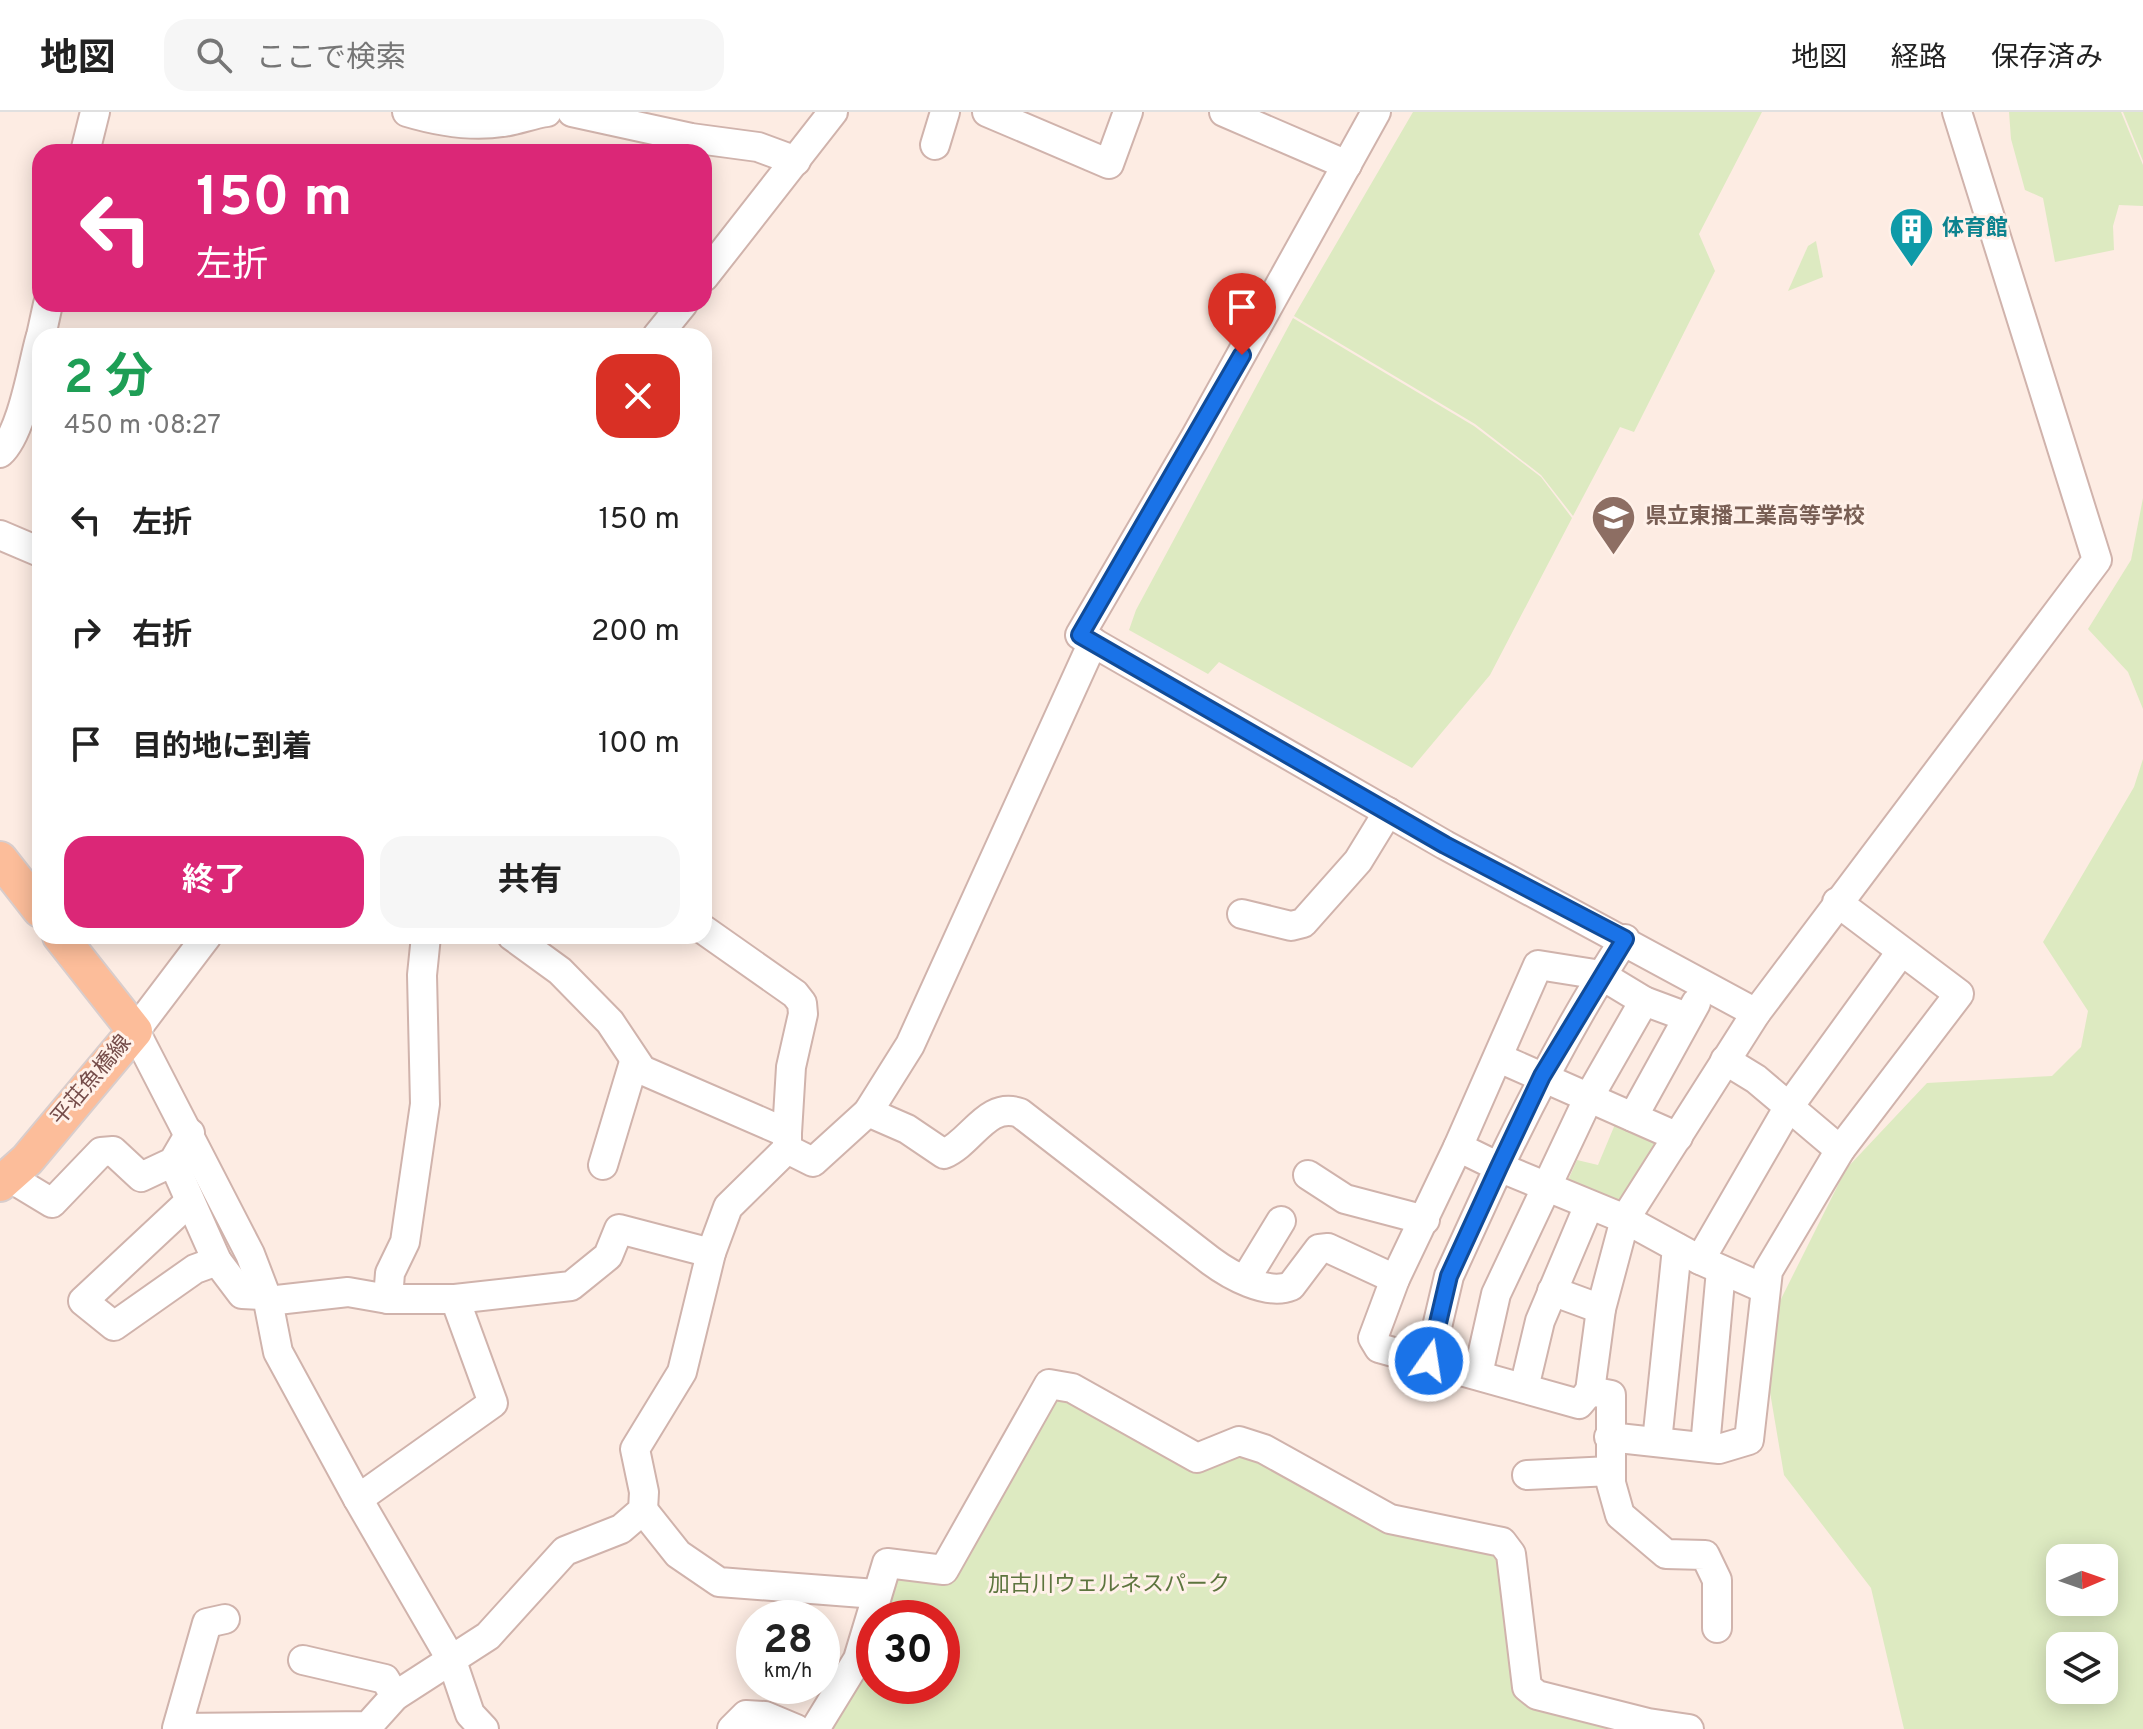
<!DOCTYPE html>
<html lang="ja">
<meta charset="utf-8">
<style>
:root{--surface:#fff;--page:#f6f6f6;--text:#222;--muted:#767676;--line:#e0e0e0;--accent:#db2777}
body{margin:0;font-family:Overpass,"Noto Sans JP",sans-serif;background:var(--page);color:var(--text);height:100vh;display:flex;flex-direction:column;font-size:30px;white-space:nowrap}
*{box-sizing:border-box;margin:0}
p{font-size:26px;color:var(--muted)}
.icon{flex:none;width:44px;height:44px;fill:none;stroke:currentColor;stroke-width:2;stroke-linecap:round;stroke-linejoin:round}
.map{position:relative;flex:1;overflow:hidden}
.drawer{position:absolute;left:32px;top:216px;width:680px;height:616px;display:flex;flex-direction:column;background:var(--surface);border-radius:24px;box-shadow:0 4px 20px #0003}
.drawer>*{flex:none}
.guide{position:absolute;left:32px;top:32px;width:680px;height:168px;border-radius:24px;box-shadow:0 4px 20px #0003;background:#db2777;color:#fff;overflow:hidden}
.needle{width:52px;rotate:88deg}
.controls{position:absolute;left:2046px;top:1432px;display:grid;gap:16px}
.controls a{display:grid;place-items:center;width:72px;height:72px;border-radius:16px;background:var(--surface);box-shadow:0 4px 20px #0003;font-size:40px}
.speed{position:absolute;left:736px;top:1488px;display:flex;gap:16px;font-size:40px;font-weight:700;text-align:center}
.speed>*{display:grid;place-content:center;width:104px;height:104px;border-radius:50%;background:var(--surface);box-shadow:0 4px 20px #0003;line-height:1}
.speed small{font-size:20px;font-weight:400}
.speed .limit{border:12px solid #d22;background:#fff;color:#111}
.pin{position:absolute;display:grid;place-items:center;width:68px;height:68px;color:#fff;margin:-82px -34px;border-radius:50% 50% 50% 0;rotate:-45deg;box-shadow:0 0 8px #0007}
.pin .icon{rotate:45deg}
.me{position:absolute;width:88px;margin:-44px;rotate:13deg;stroke-linejoin:round;filter:drop-shadow(0 0 6px #0008)}
.turn{display:flex;align-items:center;gap:28px;height:168px;padding:0 32px;font-size:36px}
.turn .icon{width:104px;height:104px;stroke-width:2.5}
.turn b{display:block;font-size:56px;line-height:68px}
.round{display:grid;place-items:center;flex:none;width:84px;height:84px;border-radius:24px;background:var(--page)}
.overview{display:flex;align-items:center;justify-content:space-between;height:136px;padding:0 32px}
h1{font-size:48px;font-weight:700;line-height:60px;color:#1e9e55}
.button{display:flex;gap:16px;margin-top:auto;padding:16px 32px}
.button a{flex:1;height:92px;border-radius:24px;background:var(--accent);color:#fff;font-size:32px;font-weight:700;line-height:92px;text-align:center}
.button a+a{background:var(--page);color:var(--text)}
ul{padding:0;list-style:none}
li{display:flex;align-items:center;gap:24px;height:112px;padding:0 32px}
li div{flex:1}
li b{display:block;font-size:30px}
li em{font-style:normal}
header{display:flex;align-items:center;gap:48px;box-sizing:border-box;height:112px;padding:0 40px;background:var(--surface);border-bottom:2px solid var(--line)}
header strong{font-size:38px}
nav{display:flex;gap:44px;margin-inline-start:auto;font-size:28px}
.search{width:560px;height:72px;background:var(--page);display:flex;align-items:center;gap:20px;box-sizing:border-box;padding:0 28px;border-radius:24px;color:var(--muted);font-size:30px}
.map>svg:first-child{display:block}
.green{fill:#ddeac1;fill-rule:evenodd}
.lines{fill:none;stroke-linecap:round;stroke-linejoin:round}
.minor-casing{stroke:#d0b3ac;stroke-width:32}
.major-casing{stroke:#d8cdcc;stroke-width:38}
.minor{stroke:#fff;stroke-width:28}
.major{stroke:#fcbd9a;stroke-width:34}
.route-casing{stroke:#114b97;stroke-width:20}
.route{stroke:#1a73e8;stroke-width:14}
.labels{text-anchor:middle;dominant-baseline:central;stroke-width:6;stroke-linejoin:round;paint-order:stroke}
.culture-label{font-size:22px;font-weight:bold;fill:#0d838f;stroke:#fff1e9;text-anchor:start}
.education-label{font-size:22px;font-weight:bold;fill:#785e54;stroke:#fff1e9;text-anchor:start}
.street-label{font-size:22px;fill:#754c49;stroke:#fff1e9}
.park-label{font-size:22px;fill:#5d753e;stroke:#fff1e9}
</style>
<header>
<strong>地図</strong>
<div class="search"><svg class="icon" aria-label="search" viewBox="0 0 24 24"><circle cx="10" cy="10" r="6"/><path d="M15 15l6 6"/></svg>ここで検索</div>
<nav><a>地図</a><a>経路</a><a>保存済み</a></nav>
</header>
<div class="map">
<svg width="2143" height="1617" viewBox="0 0 2143 1617">
<rect width="100%" height="100%" fill="#fdece3"/>
<!-- green -->
<g class="green">
<path d="M 1413,0 L 1762,0 L 1699,122 L 1715,159 L 1634,320 L 1620,315 L 1573,404 L 1541,363 L 1475,312 L 1294,204 Z"/>
<path d="M 2009,0 L 2121,0 L 2143,53 L 2143,94 L 2119,93 L 2113,114 L 2114,138 L 2055,150 L 2043,86 L 2025,78 L 2011,27 Z"/>
<path d="M 2123,0 L 2143,0 L 2143,49 Z"/>
<path d="M 1816,129 L 1823,165 L 1788,179 L 1808,134 Z"/>
<path d="M 1293,206 L 1474,314 L 1541,365 L 1572,406 L 1490,563 L 1412,656 L 1219,550 L 1208,562 L 1129,518 L 1136,498 Z"/>
<path d="M 2143,386 L 2143,597 L 2128,560 L 2088,517 L 2131,448 Z"/>
<path d="M 2143,647 L 2143,1617 L 1904,1617 L 1871,1476 L 1784,1363 L 1761,1227 L 1846,1057 L 1927,971 L 2052,964 L 2081,935 L 2088,899 L 2043,830 L 2134,675 ZM 2060,1446 L 2104,1446 L 2104,1490 L 2060,1490 ZM 2060,1534 L 2104,1534 L 2104,1578 L 2060,1578 Z"/>
<path d="M 1616,1010 L 1660,1025 L 1620,1095 L 1566,1073 L 1577,1048 L 1598,1053 Z"/>
<path d="M 1067,1282 L 1197,1357 L 1237,1344 L 1256,1344 L 1496,1438 L 1521,1577 L 1637,1617 L 824,1617 L 874,1526 L 874,1574 L 942,1574 L 942,1506 L 879,1506 L 889,1463 L 950,1463 L 1051,1283 Z"/>
</g>
<g class="lines">
<defs>
<g id="minor">
<path d="M 407,0 C 437,9 471,15 503,10 C 518,8 532,2 547,0"/>
<path d="M 572,0 L 691,26 L 758,35 L 796,49"/>
<path d="M 987,0 L 1109,52 L 1128,0"/>
<path d="M 1224,0 L 1347,53"/>
<path d="M 1376,0 L 1196,324 L 1080,523 L 1445,733 L 1756,901"/>
<path d="M 935,33 L 945,0"/>
<path d="M 85,40 L 95,0"/>
<path d="M 704,165 L 833,0"/>
<path d="M 41,224 L 48,192"/>
<path d="M 657,224 L 683,192"/>
<path d="M 0,341 C 22,321 32,256 40,227"/>
<path d="M 0,423 L 40,440"/>
<path d="M 1242,802 L 1291,814 L 1303,811 L 1358,749 L 1388,700"/>
<path d="M 704,818 L 795,882 L 802,891 L 803,902 L 791,955 L 787,1021"/>
<path d="M 207,824 L 135,919 L 250,1142 L 268,1189 L 278,1240 L 358,1387 L 452,1549 L 470,1602 L 484,1617"/>
<path d="M 512,824 L 560,859 L 610,910 L 642,958 L 787,1021 L 787,1037"/>
<path d="M 1625,827 C 1577,900 1537,976 1499,1055 L 1458,1035 L 1538,853 L 1601,863 L 1644,889 L 1687,905"/>
<path d="M 1499,946 L 1678,1025"/>
<path d="M 1725,948 L 1756,967 L 1840,1038"/>
<path d="M 868,1000 L 907,1017 L 944,1042 C 972,1030 987,989 1020,1001 L 1211,1149 C 1230,1163 1267,1184 1291,1174 L 1319,1137 L 1328,1136 L 1395,1167"/>
<path d="M 1633,1005 L 1696,891"/>
<path d="M 1458,1035 L 1395,1167 L 1373,1226 L 1379,1236 L 1579,1292 L 1590,1279"/>
<path d="M 173,1050 L 217,1149 L 242,1182 L 264,1183"/>
<path d="M 603,1053 L 634,950"/>
<path d="M 1308,1063 L 1345,1087 L 1425,1108"/>
<path d="M 9,1065 L 52,1091 L 101,1040 L 113,1039 L 141,1065 L 173,1050 L 190,1021"/>
<path d="M 189,1090 L 83,1189 L 114,1214 L 195,1157 L 217,1149"/>
<path d="M 1700,1148 L 1788,996 L 1901,840"/>
<path d="M 1245,1168 L 1281,1109"/>
<path d="M 1552,1179 L 1601,1197"/>
<path d="M 388,1187 L 390,1161 L 405,1130 L 425,992 L 422,863 L 426,824"/>
<path d="M 268,1189 L 348,1180 L 388,1187 L 455,1187 L 571,1174 L 608,1144 L 619,1117 L 711,1141"/>
<path d="M 1429,1249 L 1449,1164 L 1499,1055 L 1625,1107 L 1700,1148 L 1763,1176"/>
<path d="M 1478,1262 L 1496,1182 L 1589,985 L 1644,889"/>
<path d="M 1524,1276 L 1540,1209 L 1589,1093"/>
<path d="M 1609,1325 L 1719,1337 L 1749,1328 L 1768,1159 L 1840,1038 L 1959,882 L 1837,790"/>
<path d="M 1657,1330 L 1677,1136"/>
<path d="M 1705,1335 L 1721,1158"/>
<path d="M 1527,1363 L 1611,1359"/>
<path d="M 358,1387 L 493,1291 L 455,1187"/>
<path d="M 643,1398 L 678,1442 L 719,1470 L 876,1482"/>
<path d="M 225,1507 L 207,1511 L 177,1616 L 368,1614 L 395,1584 L 488,1524 L 565,1439 L 621,1417 L 643,1398 L 644,1380 L 635,1337 L 682,1260 L 711,1141 L 728,1095 L 787,1037 L 813,1050 L 868,1000 L 910,933 L 1093,530"/>
<path d="M 1717,1516 L 1717,1468 L 1705,1443 L 1666,1442 L 1620,1403 L 1611,1371 L 1611,1283 L 1590,1279 L 1601,1197 L 1625,1107 L 1756,901 L 2097,448 L 1957,0"/>
<path d="M 303,1548 L 385,1567 L 395,1584"/>
<path d="M 732,1617 L 746,1603 L 765,1604 L 796,1617"/>
<path d="M 815,1617 L 858,1547 L 887,1451 L 944,1458 L 1049,1272 L 1072,1276 L 1197,1346 L 1239,1329 L 1264,1337 L 1390,1407 L 1502,1430 L 1511,1442 L 1527,1575 L 1537,1583 L 1648,1611 L 1689,1617"/>
</g>
<g id="major">
<path d="M 0,747 L 40,798"/>
<path d="M 0,1072 L 27,1048 L 135,919 L 60,824"/>
</g>
</defs>
<!-- minor casing -->
<use href="#minor" class="minor-casing"/>
<!-- major casing -->
<use href="#major" class="major-casing"/>
<!-- minor -->
<use href="#minor" class="minor"/>
<!-- major -->
<use href="#major" class="major"/>
</g>
<g class="lines">
<defs>
<path id="route" d="M 1242,243 L 1080,523 L 1445,733 L 1625,827 L 1542,964 L 1499,1055 L 1449,1164 L 1429,1249"/>
</defs>
<!-- route casing -->
<use href="#route" class="route-casing"/>
<!-- route -->
<use href="#route" class="route"/>
</g>
<!-- icons -->
<defs>
<symbol id="building-pin" viewBox="-11 -11 22 30"><path d="M0 17L-7.5 6A9.5 9.5 0 1 1 7.5 6Z" fill="#0f9aa8" stroke="#fff1e9"/><path d="M-4-6H4V6H1V3H-1V6H-4ZM-2.5-4.3h1.7v1.8h-1.7ZM.8-4.3h1.7v1.8H.8ZM-2.5-1h1.7V.8h-1.7ZM.8-1h1.7V.8H.8Z" fill="#fff"/></symbol>
<symbol id="school-pin" viewBox="-11 -11 22 30"><path d="M0 17L-7.5 6A9.5 9.5 0 1 1 7.5 6Z" fill="#8d6e63" stroke="#fff1e9"/><path d="M0-5L7-2L0 1L-7-2ZM-4 1L0 2.5L4 1V4Q0 6-4 4Z" fill="#fff"/></symbol>
</defs>
<g fill-rule="evenodd">
<use href="#building-pin" x="1886" y="92" width="51" height="69"/>
<use href="#school-pin" x="1588" y="380" width="51" height="69"/>
</g>
<g class="labels">
<!-- culture labels -->
<g class="culture-label">
<text x="1942" y="117">体育館</text>
</g>
<!-- education labels -->
<g class="education-label">
<text x="1645" y="405">県立東播工業高等学校</text>
</g>
<!-- street labels -->
<g class="street-label">
<text transform="translate(92 969) rotate(-50)">平荘魚橋線</text>
</g>
<!-- park labels -->
<g class="park-label">
<text x="1109" y="1473">加古川ウェルネスパーク</text>
</g>
</g>
</svg>
<div class="controls">
<a><svg class="needle" viewBox="-14 -14 28 28"><path d="M0-13l5 13h-10z" fill="#e53935"/><path d="M0 13l5-13h-10z" fill="#767676"/></svg></a>
<a><svg class="icon" aria-label="layers" viewBox="0 0 24 24"><path d="M12 4l9 5-9 5-9-5zM3 14l9 5 9-5"/></svg></a>
</div>
<div class="speed"><div>28<small>km/h</small></div><div class="limit">30</div></div>
<div class="pin" style="left:1242px;top:243px;background:#d93025"><svg class="icon" aria-label="arrive" viewBox="0 0 24 24"><path d="M6 21V4h12l-3 4 3 4H6"/></svg></div>
<svg class="me" style="left:1429px;top:1249px" viewBox="-20 -20 40 40"><circle r="17" fill="#1a73e8" stroke="#fff" stroke-width="3"/><path d="M0-11L8 9 0 5-8 9z" fill="#fff"/></svg>
<div class="guide">
<div class="turn"><svg class="icon" aria-label="left" viewBox="0 0 24 24"><path d="M17 20v-9H6M10 6l-5 5 5 5"/></svg><div><b>150 m</b>左折</div></div>
</div>
<section class="drawer">
<div class="overview"><div><h1>2 分</h1><p>450 m · 08:27</p></div><a class="round" style="background:#d93025;color:#fff"><svg class="icon" aria-label="close" viewBox="0 0 24 24"><path d="M6 6l12 12M18 6L6 18"/></svg></a></div>
<ul>
<li><svg class="icon" aria-label="left" viewBox="0 0 24 24"><path d="M17 20v-9H6M10 6l-5 5 5 5"/></svg><div><b>左折</b></div><em>150 m</em></li>
<li><svg class="icon" aria-label="right" viewBox="0 0 24 24"><path d="M7 20v-9h11M14 6l5 5-5 5"/></svg><div><b>右折</b></div><em>200 m</em></li>
<li><svg class="icon" aria-label="arrive" viewBox="0 0 24 24"><path d="M6 21V4h12l-3 4 3 4H6"/></svg><div><b>目的地に到着</b></div><em>100 m</em></li>
</ul>
<div class="button"><a>終了</a><a>共有</a></div>
</section>
</div>
